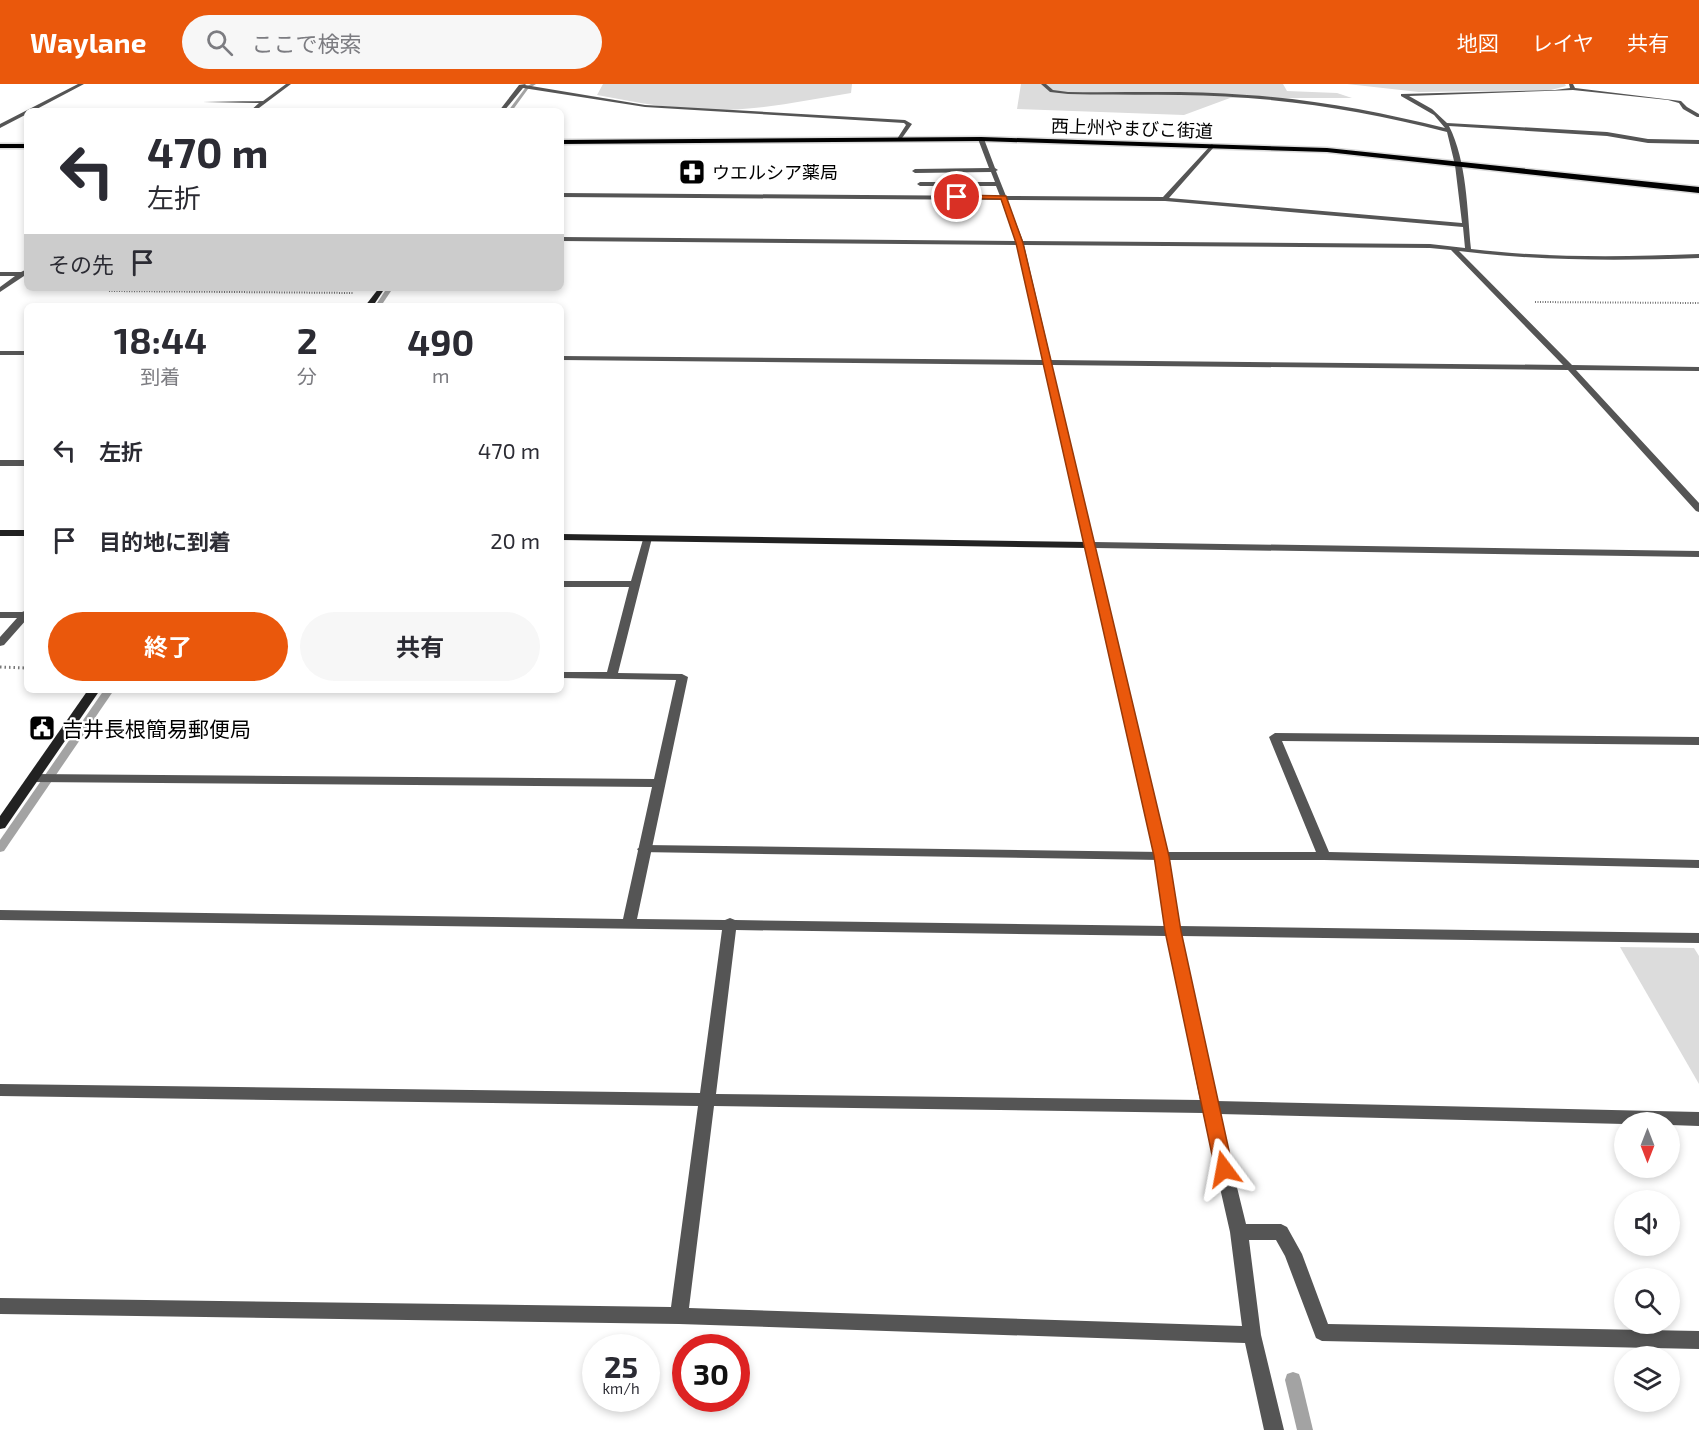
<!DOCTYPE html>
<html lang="ja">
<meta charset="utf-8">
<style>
:root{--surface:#fff;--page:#f7f7f7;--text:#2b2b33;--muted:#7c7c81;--accent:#ea580c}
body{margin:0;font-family:"Exo 2","Noto Sans JP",sans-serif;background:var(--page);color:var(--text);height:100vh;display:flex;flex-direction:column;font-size:22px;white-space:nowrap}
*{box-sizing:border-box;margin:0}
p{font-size:20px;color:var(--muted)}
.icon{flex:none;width:33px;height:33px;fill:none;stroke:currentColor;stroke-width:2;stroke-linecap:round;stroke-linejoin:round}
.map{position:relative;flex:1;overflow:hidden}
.drawer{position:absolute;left:24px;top:219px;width:540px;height:390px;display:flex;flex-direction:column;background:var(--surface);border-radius:9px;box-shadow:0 3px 9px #0003}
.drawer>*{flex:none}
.top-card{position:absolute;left:24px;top:24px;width:540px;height:183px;border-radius:9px;box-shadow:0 3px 9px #0003;background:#fff;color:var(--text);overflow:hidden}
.needle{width:39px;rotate:180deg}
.buttons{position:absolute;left:1614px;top:1028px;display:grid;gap:12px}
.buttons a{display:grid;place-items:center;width:66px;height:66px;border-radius:50%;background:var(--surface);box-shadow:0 3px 9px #0003;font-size:30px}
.speed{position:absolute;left:582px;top:1250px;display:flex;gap:12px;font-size:30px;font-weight:700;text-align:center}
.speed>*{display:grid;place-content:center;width:78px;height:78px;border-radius:50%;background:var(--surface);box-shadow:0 3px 9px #0003;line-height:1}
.speed small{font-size:15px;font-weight:400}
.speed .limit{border:9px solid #d22;background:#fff;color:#111}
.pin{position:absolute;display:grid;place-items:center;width:51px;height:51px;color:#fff;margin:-26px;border:3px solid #fff;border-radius:50%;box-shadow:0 2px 6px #0007}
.me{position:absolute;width:66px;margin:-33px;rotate:347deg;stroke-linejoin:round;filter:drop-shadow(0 0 4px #0008)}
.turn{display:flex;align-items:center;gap:21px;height:126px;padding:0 24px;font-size:27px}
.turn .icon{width:78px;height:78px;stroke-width:2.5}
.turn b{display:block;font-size:42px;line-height:51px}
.then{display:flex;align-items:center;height:57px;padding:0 24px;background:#0003;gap:12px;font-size:22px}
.eta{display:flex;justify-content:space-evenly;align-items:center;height:102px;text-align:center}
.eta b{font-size:36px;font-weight:700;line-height:42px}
.primary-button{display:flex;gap:12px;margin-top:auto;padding:12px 24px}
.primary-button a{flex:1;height:69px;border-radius:36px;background:var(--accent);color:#fff;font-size:24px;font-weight:700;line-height:69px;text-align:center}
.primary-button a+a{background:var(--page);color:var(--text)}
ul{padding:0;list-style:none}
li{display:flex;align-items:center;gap:18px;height:90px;padding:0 24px}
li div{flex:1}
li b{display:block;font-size:22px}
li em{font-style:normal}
header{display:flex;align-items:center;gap:36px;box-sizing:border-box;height:84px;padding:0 30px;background:var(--accent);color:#fff}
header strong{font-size:28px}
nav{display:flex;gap:33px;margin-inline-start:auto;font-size:21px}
.search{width:420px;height:54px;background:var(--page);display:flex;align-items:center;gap:15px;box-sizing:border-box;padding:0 21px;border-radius:33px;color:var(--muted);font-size:22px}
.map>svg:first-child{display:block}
.green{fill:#dcdcdc}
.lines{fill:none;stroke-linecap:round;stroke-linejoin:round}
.stream{fill:#a3a3a3;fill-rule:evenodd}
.highway-casing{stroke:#dbdbdb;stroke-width:3}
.path-far1{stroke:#777;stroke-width:2;stroke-dasharray:1 1.5;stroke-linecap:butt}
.path{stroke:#777;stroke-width:3;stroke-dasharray:1.5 3;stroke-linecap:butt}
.lane{fill:#555;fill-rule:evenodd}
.street{fill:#555;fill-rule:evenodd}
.secondary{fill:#222;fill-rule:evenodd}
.highway{fill:#000;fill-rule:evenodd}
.route{fill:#ea580c;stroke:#983908;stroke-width:1.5}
.labels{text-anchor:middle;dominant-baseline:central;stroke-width:4.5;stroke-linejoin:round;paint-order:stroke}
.far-street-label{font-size:18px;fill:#000;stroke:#fff}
.far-poi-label{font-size:18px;fill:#000;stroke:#fff;text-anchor:start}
.poi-label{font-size:21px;fill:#000;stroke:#fff;text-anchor:start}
</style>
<header>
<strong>Waylane</strong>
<div class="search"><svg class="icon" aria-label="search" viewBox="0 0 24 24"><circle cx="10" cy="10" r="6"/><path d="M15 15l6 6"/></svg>ここで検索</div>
<nav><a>地図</a><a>レイヤ</a><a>共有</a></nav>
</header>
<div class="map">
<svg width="1699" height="1346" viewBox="0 0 1699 1346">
<rect width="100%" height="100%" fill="#fff"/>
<!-- green -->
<g class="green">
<path d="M 603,0 L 852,0 L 851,9 C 819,14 786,21 754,24 C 702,30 648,21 597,11 Z"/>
<path d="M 1021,0 L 1283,0 L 1287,7 L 1337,9 L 1352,14 L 1230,14 L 1184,31 L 1017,25 Z"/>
<path d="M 1347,0 L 1565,0 L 1566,2 L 1551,6 L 1419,8 Z"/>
<path d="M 1620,863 L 1694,864 L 1699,872 L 1699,1000 Z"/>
</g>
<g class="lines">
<!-- stream -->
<g class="stream">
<path d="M 531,0 L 536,0 L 528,5 L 512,27 L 508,27 L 526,3 Z"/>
<path d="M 387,204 L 393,204 L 381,222 L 375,222 Z"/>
<path d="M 104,606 L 114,606 L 4,767 L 0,768 L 0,756 Z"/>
<path d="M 1293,1288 L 1299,1290 L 1301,1296 L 1313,1346 L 1297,1346 L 1285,1296 L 1287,1290 Z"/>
</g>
<defs>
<g id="highway">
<path d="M 981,53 L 1327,64 L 1699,103 L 1699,109 L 1327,68 L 981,57 L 561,60 L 561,56 Z"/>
<rect x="0" y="60" width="27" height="4"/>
</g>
</defs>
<!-- highway casing -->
<use href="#highway" class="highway-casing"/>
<!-- path-far1 -->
<g class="path-far1">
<path d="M 109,207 L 353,209"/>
<path d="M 1535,218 L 1699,219"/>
</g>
<!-- path -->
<path class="path" d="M 0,583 L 27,584"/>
<!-- lane -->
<path class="lane" d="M 644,761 L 1161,768 L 1166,769 L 1168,772 L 1166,775 L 1161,776 L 639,768 L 637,765 Z"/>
<!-- street -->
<g class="street">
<path d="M 78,0 L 84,0 L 33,27 L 27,27 L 27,30 L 0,44 L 0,40 Z"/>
<path d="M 286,0 L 291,0 L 255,27 L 250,27 L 259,19 L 203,18 L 263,17 Z"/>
<path d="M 526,0 L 525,1 L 645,21 L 905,36 L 912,40 L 900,57 L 897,55 L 906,41 L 904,39 L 645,23 L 523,4 L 504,27 L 499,27 L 519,1 Z"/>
<path d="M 1041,0 L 1046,0 L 1053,6 L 1068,8 C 1128,9 1187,6 1247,11 C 1314,15 1380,28 1445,44 L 1434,31 L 1401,12 L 1401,10 L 1555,6 L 1570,4 L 1569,0 L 1573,0 L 1575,4 L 1681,17 L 1687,23 L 1699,30 L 1699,33 L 1697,33 L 1683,25 L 1679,19 L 1668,16 L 1573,6 L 1409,12 L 1432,25 L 1447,39 L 1607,48 L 1648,55 L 1699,56 L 1699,60 L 1648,59 L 1607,52 L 1449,42 C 1467,78 1467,125 1471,165 C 1547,174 1623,173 1699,170 L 1699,174 C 1619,177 1538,177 1459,167 L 1572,281 L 1699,283 L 1699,287 L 1576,286 L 1699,419 L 1699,428 L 1696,427 L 1568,286 L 1052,281 L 1094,458 L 1699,467 L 1699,473 L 1095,464 L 1167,768 L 1316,768 L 1269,653 L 1275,649 L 1699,653 L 1699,661 L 1282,657 L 1329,768 L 1699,776 L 1699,784 L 1324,776 L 1168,776 L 1179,842 L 1699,849 L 1699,859 L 1181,852 L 1216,1017 L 1699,1028 L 1699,1042 L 1670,1041 L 1670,1038 L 1624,1038 L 1624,1040 L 1219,1030 L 1246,1140 L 1281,1140 L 1287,1143 L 1302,1170 L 1328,1240 L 1699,1247 L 1699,1265 L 1322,1257 L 1316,1254 L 1285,1172 L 1276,1156 L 1249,1156 L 1261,1251 L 1284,1346 L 1264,1346 L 1245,1259 L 679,1240 L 0,1230 L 0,1214 L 671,1223 L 698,1022 L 0,1012 L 0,1000 L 700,1009 L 722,846 L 0,836 L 0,826 L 623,835 L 652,703 L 33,698 L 27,694 L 33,690 L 654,695 L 676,596 L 561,594 L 561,588 L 607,588 L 629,503 L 561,503 L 561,497 L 631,497 L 644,452 L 650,452 L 652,454 L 618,589 L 682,590 L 688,593 L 637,835 L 725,836 L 730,834 L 735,836 L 1165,842 L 1154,772 L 1085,463 L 1083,461 L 1084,459 L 1044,281 L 561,276 L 561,272 L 1043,276 L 1017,161 L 561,157 L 561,153 L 1016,157 L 1001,116 L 561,113 L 561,109 L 1000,112 L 996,102 L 920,102 L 917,100 L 920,98 L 995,98 L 991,88 L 915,89 L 912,87 L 915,85 L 989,84 L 978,55 L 981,53 L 984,55 L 995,84 L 998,86 L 996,87 L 1006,112 L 1163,113 L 1212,60 L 1214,63 L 1169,114 L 1462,139 L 1455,81 L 1447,48 C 1381,31 1315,19 1248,14 C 1188,9 1128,12 1068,10 L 1050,8 ZM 1007,116 L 1165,117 L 1463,143 L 1465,164 L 1430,160 L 1023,157 ZM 1024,161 L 1430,164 L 1451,166 L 1563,281 L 1051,276 ZM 736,846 L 1167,852 L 1200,1016 L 716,1010 ZM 714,1022 L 1203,1029 L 1230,1148 L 1242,1242 L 689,1224 Z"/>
<path d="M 27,185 L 27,190 L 0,208 L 0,203 L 15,192 L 0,192 L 0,188 L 21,188 Z"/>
<rect x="0" y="267" width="27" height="4"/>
<rect x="0" y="376" width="27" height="6"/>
<path d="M 27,526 L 27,535 L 4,561 L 0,562 L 0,553 L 17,534 L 0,534 L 0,528 L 22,528 Z"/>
</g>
<!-- secondary -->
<g class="secondary">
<path d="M 379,204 L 385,204 L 373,222 L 365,222 Z"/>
<rect x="0" y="446" width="27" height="6"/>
<path d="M 561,450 L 1088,458 L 1093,461 L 1088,464 L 561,456 Z"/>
<path d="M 88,606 L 100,606 L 5,744 L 0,745 L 0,732 Z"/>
</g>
<!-- highway -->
<use href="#highway" class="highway"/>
</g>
<!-- route -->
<path class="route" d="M 957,111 L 1006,112 L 1023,159 L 1169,772 L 1181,847 L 1233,1085 L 1231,1091 L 1224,1093 L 1217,1091 L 1215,1085 L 1165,847 L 1154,772 L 1016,159 L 1001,115 L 955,114 Z"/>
<!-- icons -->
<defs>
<symbol id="pharmacy-square" viewBox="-11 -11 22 22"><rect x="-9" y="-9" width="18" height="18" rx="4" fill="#000" stroke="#fff"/><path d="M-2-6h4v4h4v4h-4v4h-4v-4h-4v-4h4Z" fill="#fff"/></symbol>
<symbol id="civic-square" viewBox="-11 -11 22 22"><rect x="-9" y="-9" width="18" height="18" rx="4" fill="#000" stroke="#fff"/><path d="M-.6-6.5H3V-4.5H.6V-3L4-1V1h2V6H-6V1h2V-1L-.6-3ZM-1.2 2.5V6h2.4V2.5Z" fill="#fff"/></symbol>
</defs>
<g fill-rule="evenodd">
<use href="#pharmacy-square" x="677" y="73" width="30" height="30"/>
<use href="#civic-square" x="27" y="629" width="30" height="30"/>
</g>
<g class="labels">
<!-- far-street labels -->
<g class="far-street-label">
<text transform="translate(1132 44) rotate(2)">西上州やまびこ街道</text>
</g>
<!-- far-poi labels -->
<g class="far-poi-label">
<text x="712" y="88">ウエルシア薬局</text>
</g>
<!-- poi labels -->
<g class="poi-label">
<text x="62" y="644">吉井長根簡易郵便局</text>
</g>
</g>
</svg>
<div class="buttons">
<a><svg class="needle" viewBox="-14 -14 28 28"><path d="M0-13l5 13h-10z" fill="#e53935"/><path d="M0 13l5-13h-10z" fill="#7c7c81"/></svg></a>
<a><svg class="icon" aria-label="sound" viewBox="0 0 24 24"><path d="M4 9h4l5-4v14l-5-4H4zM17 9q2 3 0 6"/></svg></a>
<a><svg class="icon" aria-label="search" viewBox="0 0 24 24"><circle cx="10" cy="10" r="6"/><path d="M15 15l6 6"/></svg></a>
<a><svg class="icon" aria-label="layers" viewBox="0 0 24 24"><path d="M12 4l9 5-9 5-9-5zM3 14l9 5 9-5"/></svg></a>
</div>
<div class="speed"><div>25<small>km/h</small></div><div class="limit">30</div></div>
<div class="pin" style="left:957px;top:113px;background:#d93025"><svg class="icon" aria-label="arrive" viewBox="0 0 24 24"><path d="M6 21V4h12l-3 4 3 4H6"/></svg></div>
<svg class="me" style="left:1224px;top:1085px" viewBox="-20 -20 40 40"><path d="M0-17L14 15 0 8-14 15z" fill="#ea580c" stroke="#fff" stroke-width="4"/></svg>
<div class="top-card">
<div class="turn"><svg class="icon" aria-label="left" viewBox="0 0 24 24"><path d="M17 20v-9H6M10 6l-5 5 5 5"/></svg><div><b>470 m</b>左折</div></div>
<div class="then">その先<svg class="icon" aria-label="arrive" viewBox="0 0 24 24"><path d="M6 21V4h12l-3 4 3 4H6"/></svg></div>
</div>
<section class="drawer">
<div class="eta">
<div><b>18:44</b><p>到着</p></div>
<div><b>2</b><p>分</p></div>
<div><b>490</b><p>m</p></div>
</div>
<ul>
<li><svg class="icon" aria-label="left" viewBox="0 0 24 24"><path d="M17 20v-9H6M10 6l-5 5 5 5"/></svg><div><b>左折</b></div><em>470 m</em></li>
<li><svg class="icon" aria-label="arrive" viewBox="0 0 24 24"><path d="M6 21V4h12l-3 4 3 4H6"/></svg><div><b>目的地に到着</b></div><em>20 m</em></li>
</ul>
<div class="primary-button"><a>終了</a><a>共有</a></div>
</section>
</div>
